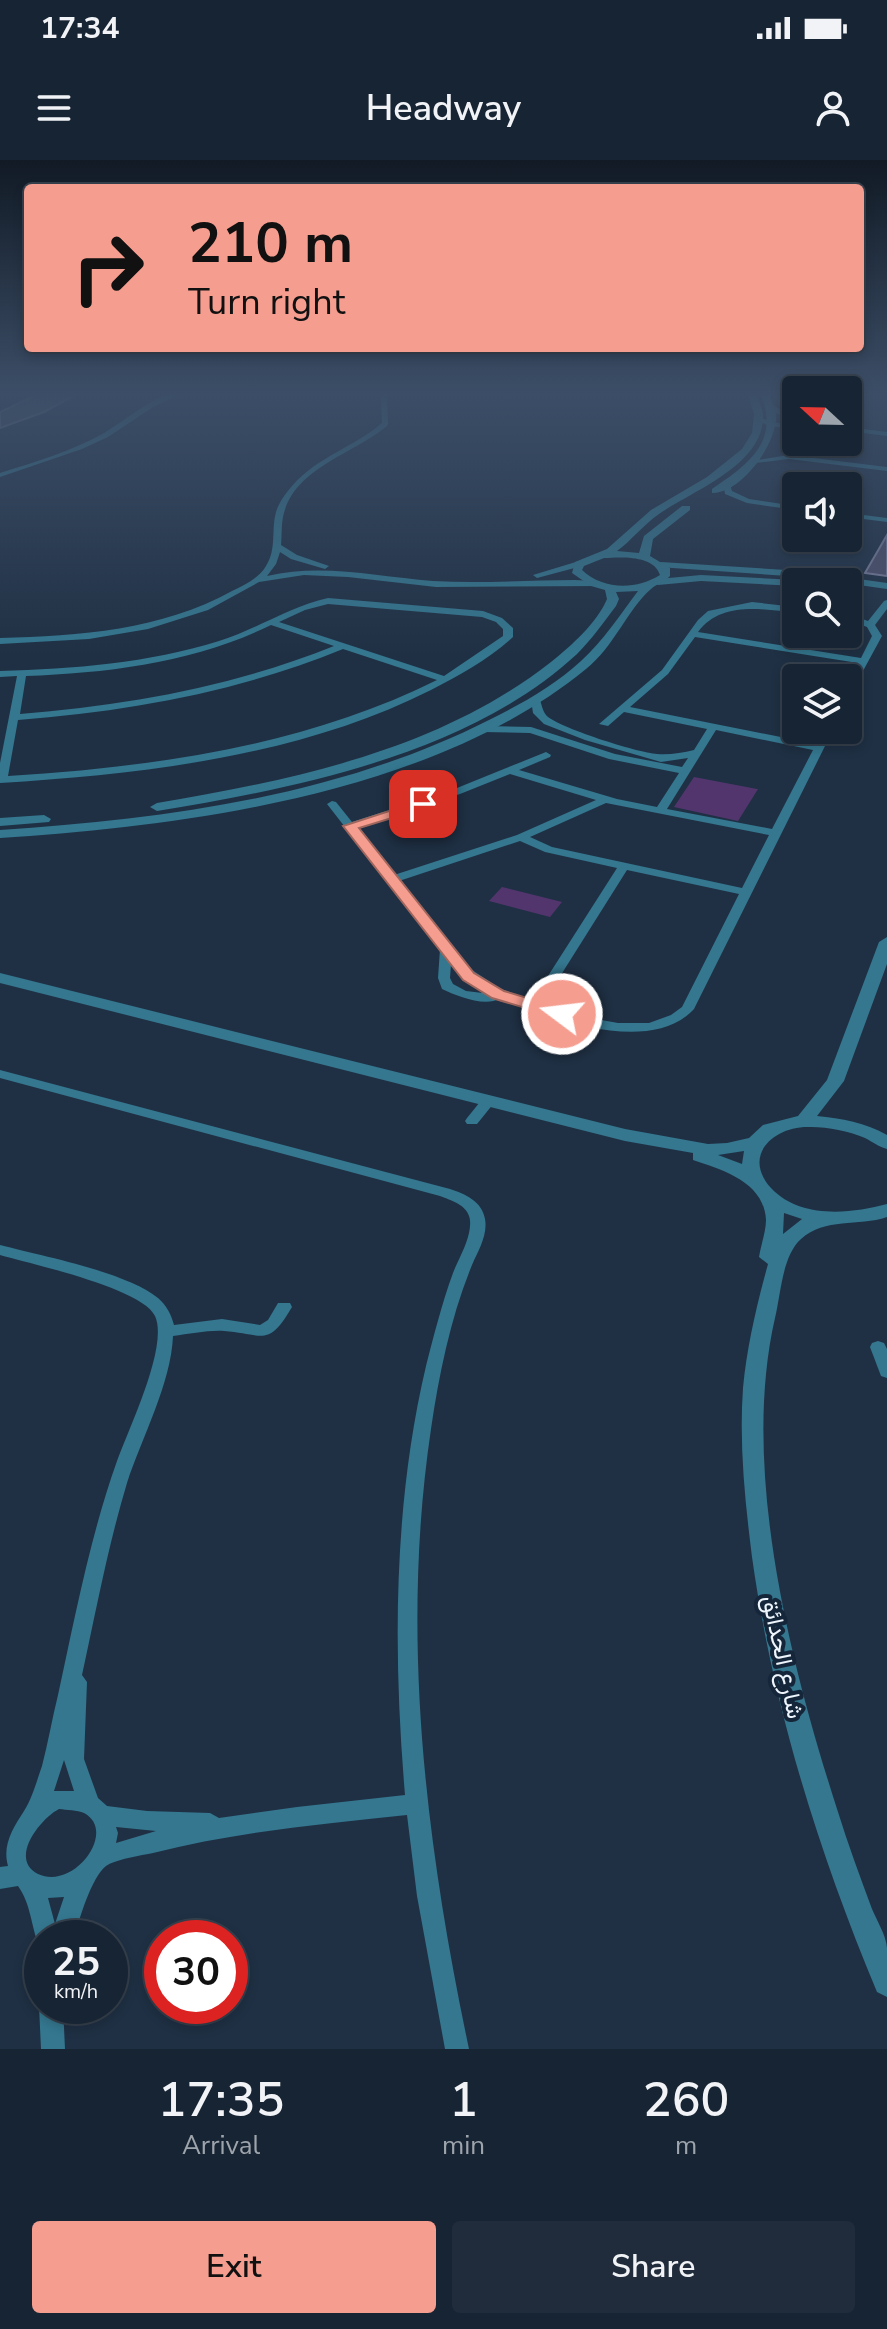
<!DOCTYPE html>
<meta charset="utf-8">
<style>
:root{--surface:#172433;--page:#202c3b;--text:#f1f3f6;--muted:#9ea4ac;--line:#36414e;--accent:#f59d8f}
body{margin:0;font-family:"Nunito Sans",Vazirmatn,sans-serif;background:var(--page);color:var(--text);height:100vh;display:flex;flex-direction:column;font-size:30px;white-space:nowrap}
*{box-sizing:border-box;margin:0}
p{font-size:26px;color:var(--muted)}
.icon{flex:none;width:44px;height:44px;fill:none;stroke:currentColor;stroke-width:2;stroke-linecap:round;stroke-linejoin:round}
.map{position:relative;height:1889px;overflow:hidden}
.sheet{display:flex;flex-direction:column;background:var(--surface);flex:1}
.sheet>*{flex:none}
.top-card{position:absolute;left:24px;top:24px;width:840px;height:168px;border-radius:8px;box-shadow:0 4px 12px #0003,0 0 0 2px var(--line);background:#f59d8f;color:#111;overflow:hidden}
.needle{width:52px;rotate:292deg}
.fabs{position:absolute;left:782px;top:216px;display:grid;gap:16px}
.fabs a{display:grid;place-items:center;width:80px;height:80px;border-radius:8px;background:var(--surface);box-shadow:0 4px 12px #0003,0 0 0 2px var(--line);font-size:40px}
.speed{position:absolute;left:24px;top:1760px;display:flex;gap:16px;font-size:40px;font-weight:700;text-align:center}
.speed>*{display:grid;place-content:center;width:104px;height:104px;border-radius:50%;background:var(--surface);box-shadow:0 4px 12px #0003,0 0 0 2px var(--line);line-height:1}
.speed small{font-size:20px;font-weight:400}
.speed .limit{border:12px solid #d22;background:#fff;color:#111}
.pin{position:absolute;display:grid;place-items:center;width:68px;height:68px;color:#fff;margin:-34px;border-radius:16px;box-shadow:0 4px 12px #0006}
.me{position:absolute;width:88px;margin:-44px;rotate:285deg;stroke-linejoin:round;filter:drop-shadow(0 0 6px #0008)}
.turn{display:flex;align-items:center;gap:28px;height:168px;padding:0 32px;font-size:36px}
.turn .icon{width:104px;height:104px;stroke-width:2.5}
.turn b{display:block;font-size:56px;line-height:68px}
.eta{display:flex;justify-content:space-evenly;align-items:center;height:136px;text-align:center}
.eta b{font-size:48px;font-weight:600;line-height:56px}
.cta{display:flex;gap:16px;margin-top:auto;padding:16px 32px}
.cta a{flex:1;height:92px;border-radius:8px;background:var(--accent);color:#111;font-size:32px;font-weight:600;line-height:92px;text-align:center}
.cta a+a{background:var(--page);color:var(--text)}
.status{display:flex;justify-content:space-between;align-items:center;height:56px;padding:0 40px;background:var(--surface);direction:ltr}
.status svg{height:22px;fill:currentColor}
header{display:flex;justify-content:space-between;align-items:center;height:104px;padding:0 32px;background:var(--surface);font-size:36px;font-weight:600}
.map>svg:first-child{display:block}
.green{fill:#53356e}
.building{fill:#4d4f6a;stroke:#7a7d9a;stroke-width:2}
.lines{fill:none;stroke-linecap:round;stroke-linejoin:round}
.minor{fill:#34778f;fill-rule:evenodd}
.tertiary{fill:#34778f;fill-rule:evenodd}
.route{fill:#f59d8f;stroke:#9f665d;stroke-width:2}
.labels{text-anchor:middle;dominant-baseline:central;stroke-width:8;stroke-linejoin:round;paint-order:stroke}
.near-street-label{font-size:24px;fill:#eef5fd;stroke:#15263a}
</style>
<div class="status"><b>17:34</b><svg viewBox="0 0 49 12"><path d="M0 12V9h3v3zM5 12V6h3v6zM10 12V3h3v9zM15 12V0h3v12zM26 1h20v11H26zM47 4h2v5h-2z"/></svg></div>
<header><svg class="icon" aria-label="menu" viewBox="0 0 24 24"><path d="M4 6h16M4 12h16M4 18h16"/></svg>Headway<svg class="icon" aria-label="person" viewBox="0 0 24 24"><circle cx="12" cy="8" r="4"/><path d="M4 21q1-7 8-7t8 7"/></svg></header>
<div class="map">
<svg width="887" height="1889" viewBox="0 0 887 1889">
<rect width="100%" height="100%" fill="#1f3044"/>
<!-- green -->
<g class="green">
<path d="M 694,617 L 757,629 L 758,629 L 738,661 L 674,647 Z"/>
<path d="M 502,727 L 562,742 L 550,757 L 489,741 Z"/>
</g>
<!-- building -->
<g class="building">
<path d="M 42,232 L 81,232 L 44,252 L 0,268 L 0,252 Z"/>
<path d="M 887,375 L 887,416 L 865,413 Z"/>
</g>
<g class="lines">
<!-- minor -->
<g class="minor">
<path d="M 173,232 L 184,232 L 153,247 L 108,277 L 82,289 L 0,317 L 0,313 C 35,302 72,291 104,273 C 127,259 147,241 173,232 Z"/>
<path d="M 384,232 L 390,232 L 387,238 L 388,265 C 356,293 296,307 284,353 C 281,363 282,375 281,385 L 297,395 L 329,406 L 325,409 L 291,399 L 280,392 L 276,404 L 267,416 C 323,403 378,417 433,421 C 480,424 528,420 575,420 L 595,421 L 599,424 L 598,426 L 436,427 L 348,417 L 304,415 L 259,422 L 208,450 L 148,469 L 89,479 L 0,484 L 0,478 C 80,476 161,470 232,431 C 245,425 259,418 266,406 C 277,389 271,370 276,352 C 279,342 286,333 292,326 C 317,297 354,287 382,263 L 381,238 Z"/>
<path d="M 772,232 L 779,232 L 793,259 L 789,259 Z"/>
<path d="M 759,257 L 771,262 L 796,265 L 796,269 L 769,266 L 757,260 Z"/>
<path d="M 848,267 L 887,272 L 887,276 L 848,271 Z"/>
<path d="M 789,295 L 887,307 L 887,311 L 789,299 L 755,303 L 751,301 Z"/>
<path d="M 723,322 L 729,322 L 732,331 L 749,339 L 796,346 L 796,350 L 747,343 L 725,334 Z"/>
<path d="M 848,353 L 887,358 L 887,362 L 848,357 Z"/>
<path d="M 579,401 L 582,402 L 582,406 L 537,418 L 533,415 Z"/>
<path d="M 661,402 L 802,411 L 887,423 L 887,429 L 802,417 L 658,407 L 657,405 Z"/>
<path d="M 701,415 L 796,420 L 800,422 L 796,422 L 796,426 L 701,421 L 658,425 L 654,422 L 658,419 Z"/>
<path d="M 328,438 L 483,451 L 502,458 L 513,468 L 513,477 C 489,499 460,515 431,530 C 300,596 145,614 0,623 L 0,603 L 17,516 L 0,517 L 0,511 C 74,509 148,503 219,481 C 257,469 289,447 328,438 ZM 328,444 L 482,457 L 496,462 L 503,469 L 503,476 L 444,516 L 279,462 L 305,450 ZM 271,465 L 334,486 C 232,527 128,545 20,554 L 26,516 C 110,513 196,502 271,465 ZM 343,489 L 437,520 C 304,586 155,607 8,616 L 18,560 C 131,551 238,532 343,489 Z"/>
<path d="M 887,440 L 887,449 L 875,465 L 882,476 L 851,533 L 848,534 L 848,522 L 858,503 L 695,477 L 668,514 L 630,547 L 816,584 L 823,570 L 833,570 L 694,849 C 651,896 549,859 500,838 C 486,848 457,836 442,829 L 438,818 L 440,789 L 327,644 L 332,641 L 336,642 L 352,662 L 452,630 L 546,592 L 551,595 L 550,597 L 519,610 L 617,639 L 657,647 L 679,613 L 609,599 L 530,573 L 483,572 L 478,569 L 483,566 L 531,567 L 615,594 L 682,607 L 688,598 L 661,602 L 585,580 L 544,564 L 533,553 L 531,540 L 539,538 C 542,544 542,550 546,555 C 556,567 639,593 657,594 C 669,595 682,593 694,590 L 707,569 L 624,552 L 608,566 L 599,564 L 662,510 L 698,460 L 708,451 L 752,442 L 796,447 L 796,453 C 762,449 721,441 698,472 L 861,498 L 872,476 L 867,467 L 848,460 L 848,454 L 868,461 L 884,441 ZM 716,570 L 813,590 L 772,669 L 667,649 ZM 510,614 L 596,640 L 517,675 L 394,715 L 356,668 L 460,634 ZM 606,643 L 769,675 L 742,728 L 552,687 L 530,677 ZM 520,681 L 545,692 L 617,708 L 532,841 L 499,828 L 466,806 L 399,721 ZM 627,710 L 739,734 L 682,847 L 671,855 L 649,863 L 618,863 L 574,855 L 542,845 ZM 451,804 L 471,823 L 491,834 L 466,831 L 453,824 L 450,818 Z"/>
<path d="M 0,910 L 450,1029 C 465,1034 482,1041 485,1059 C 488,1075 478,1091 472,1105 C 451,1156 439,1214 431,1269 C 400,1477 426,1685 469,1889 L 445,1889 L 417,1736 L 407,1655 C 322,1664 236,1672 153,1693 C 142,1695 114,1700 106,1706 C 91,1718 79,1760 74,1778 L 42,1778 L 42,1787 L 39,1786 C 31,1766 31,1744 18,1726 L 0,1729 L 0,1707 L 8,1706 C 2,1685 13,1668 24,1651 C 32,1639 37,1620 42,1606 C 48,1583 52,1559 58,1535 C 75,1457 90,1377 117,1301 C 128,1270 169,1186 155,1156 C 142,1128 31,1104 0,1095 L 0,1085 C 42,1096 126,1112 158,1138 C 167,1146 171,1154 174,1165 L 222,1159 L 260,1165 L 268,1160 L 278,1143 L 290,1143 L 292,1147 C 268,1188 264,1174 224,1171 C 208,1170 190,1174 173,1176 C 171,1224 142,1277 127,1323 C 108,1386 96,1451 82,1515 L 87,1522 L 84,1599 L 98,1638 L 107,1646 L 147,1651 L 210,1653 L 219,1658 L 297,1647 L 405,1635 C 393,1493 393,1346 426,1206 C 434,1175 442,1143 453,1113 C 458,1100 466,1087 469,1073 C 470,1068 471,1061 469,1056 C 465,1044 450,1040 440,1036 L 0,918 ZM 64,1600 L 74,1631 L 54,1631 ZM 59,1649 C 67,1650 77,1650 84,1653 C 118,1671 74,1731 38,1714 C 8,1699 41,1658 59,1649 ZM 116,1667 L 156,1671 L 116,1683 L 118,1673 ZM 64,1737 L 55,1764 L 48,1738 Z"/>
<path d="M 489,936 L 494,937 L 496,940 L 494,943 L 477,964 L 467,964 L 465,961 L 467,958 L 484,937 Z"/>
<path d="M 878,1181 L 884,1183 L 887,1189 L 887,1218 L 881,1216 L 870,1187 L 872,1183 Z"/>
<path d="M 42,1840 L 42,1846 L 63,1846 L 65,1889 L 41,1889 L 39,1846 Z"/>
</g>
<!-- tertiary -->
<g class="tertiary">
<path d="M 747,232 L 755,232 C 758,240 763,248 763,256 C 764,305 692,331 659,354 C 643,365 632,380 617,391 L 639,393 L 644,376 L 682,346 L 690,346 L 690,350 L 653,379 L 650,396 L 670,408 L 670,416 C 665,422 656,424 651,429 C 627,450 614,487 586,509 C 435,633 189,666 0,678 L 0,670 C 166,659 339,636 489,560 C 521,544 554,526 581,501 C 603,481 620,455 638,431 L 616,432 L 619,439 L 616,446 C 604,462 591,480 577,494 C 469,594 297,628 157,651 L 150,647 L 157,643 C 294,620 439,590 551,502 C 571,486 597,463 607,439 L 605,430 L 591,426 L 572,413 L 575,402 L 607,389 L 651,350 L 707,317 L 742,289 L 752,273 L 754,254 ZM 604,398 C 622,397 654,395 660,415 C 636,430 603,430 582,410 L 584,406 Z"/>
<path d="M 760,232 L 768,232 L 774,246 L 796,256 L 796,262 L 776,253 C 779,282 741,334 712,333 L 712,329 C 749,304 781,281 760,232 Z"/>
<path d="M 44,655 L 51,659 L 49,662 L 0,666 L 0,658 Z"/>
<path d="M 887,777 L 887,804 L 844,921 L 817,956 C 841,958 866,963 887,975 L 887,989 C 879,987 873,982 865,978 C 848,971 829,967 811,967 C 775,965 741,995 771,1028 C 800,1059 850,1054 887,1044 L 887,1057 C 858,1067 825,1057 801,1079 C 782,1096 781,1134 775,1158 C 740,1310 791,1506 838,1652 C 848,1684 860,1717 872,1749 C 877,1761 886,1775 887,1788 C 887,1804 887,1821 887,1837 L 877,1832 C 819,1693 773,1547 752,1397 C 745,1341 739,1284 743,1228 C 747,1186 757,1144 768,1104 L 759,1097 C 761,1085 766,1071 766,1060 C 764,1022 723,1010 693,1000 L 693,993 L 625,981 L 0,823 L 0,813 L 625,969 L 708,984 L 727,983 L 749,978 L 763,965 L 798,956 L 827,920 L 879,782 ZM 744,991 L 742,1004 L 718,995 ZM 784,1053 L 802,1059 L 783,1074 Z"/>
</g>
</g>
<!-- sky -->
<linearGradient id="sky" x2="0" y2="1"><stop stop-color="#111a25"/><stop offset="0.47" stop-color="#3c4e67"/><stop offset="1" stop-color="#3c4e67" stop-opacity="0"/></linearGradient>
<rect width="887" height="497" fill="url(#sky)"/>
<!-- route -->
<path class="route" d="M 423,640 L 430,644 L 428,647 L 359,668 L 474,813 L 504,831 L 568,850 L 571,854 L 568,857 L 562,859 L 492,838 L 463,820 L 343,666 Z"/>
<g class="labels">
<!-- near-street labels -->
<g class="near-street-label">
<text transform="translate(783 1497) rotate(78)">شارع الحدائق</text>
</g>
</g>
</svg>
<div class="fabs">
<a><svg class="needle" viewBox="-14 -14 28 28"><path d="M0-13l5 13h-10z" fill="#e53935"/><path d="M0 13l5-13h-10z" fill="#9ea4ac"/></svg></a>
<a><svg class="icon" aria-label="sound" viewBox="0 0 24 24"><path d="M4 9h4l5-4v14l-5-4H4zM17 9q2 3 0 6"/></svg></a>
<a><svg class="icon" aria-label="search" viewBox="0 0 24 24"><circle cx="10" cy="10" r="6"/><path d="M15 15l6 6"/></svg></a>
<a><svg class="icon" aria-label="layers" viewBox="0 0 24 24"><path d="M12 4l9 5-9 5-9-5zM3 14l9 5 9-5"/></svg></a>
</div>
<div class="speed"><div>25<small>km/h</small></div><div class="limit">30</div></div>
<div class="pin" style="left:423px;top:644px;background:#d93025"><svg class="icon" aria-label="arrive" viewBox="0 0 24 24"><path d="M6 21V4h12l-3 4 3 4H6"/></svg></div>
<svg class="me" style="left:562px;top:854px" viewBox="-20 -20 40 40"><circle r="17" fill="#f59d8f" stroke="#fff" stroke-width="3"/><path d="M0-11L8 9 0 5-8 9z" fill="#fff"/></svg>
<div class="top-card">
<div class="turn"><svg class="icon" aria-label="right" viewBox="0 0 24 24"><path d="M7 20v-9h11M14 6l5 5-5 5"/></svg><div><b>210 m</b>Turn right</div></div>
</div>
</div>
<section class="sheet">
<div class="eta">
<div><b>17:35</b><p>Arrival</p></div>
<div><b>1</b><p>min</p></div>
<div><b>260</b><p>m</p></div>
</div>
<div class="cta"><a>Exit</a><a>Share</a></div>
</section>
